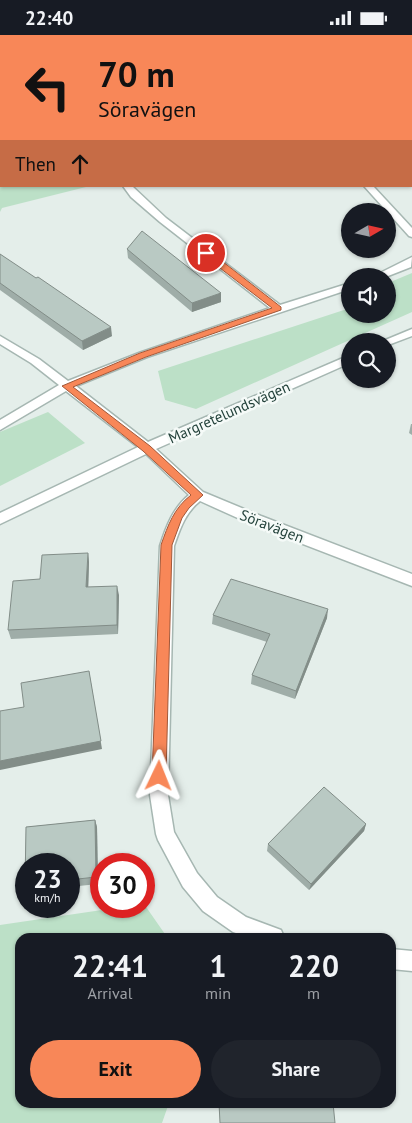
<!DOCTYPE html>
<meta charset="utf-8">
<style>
:root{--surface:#171b24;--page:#20242c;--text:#f1f3f6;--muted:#9ea1a6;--accent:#f88758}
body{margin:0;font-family:"PT Sans",sans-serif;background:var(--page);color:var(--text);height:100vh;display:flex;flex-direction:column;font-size:19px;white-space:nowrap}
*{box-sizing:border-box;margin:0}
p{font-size:16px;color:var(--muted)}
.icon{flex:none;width:28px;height:28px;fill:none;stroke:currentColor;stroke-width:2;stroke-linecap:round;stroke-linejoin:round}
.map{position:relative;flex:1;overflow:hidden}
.panel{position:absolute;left:15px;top:898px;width:381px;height:175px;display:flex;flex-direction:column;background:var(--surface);border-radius:15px;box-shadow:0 1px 4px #0004}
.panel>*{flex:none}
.hud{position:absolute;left:0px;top:0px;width:412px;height:152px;box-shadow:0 1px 4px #0004;background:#f88758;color:#111;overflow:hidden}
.needle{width:32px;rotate:81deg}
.fabs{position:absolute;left:341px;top:168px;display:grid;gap:10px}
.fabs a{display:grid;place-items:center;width:55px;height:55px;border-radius:50%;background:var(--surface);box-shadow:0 1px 4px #0004;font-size:25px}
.speed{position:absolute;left:15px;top:818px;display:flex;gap:10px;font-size:25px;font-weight:700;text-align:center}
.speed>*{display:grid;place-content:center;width:65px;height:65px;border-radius:50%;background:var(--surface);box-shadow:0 1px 4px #0004;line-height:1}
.speed small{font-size:12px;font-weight:400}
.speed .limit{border:8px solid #d22;background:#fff;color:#111}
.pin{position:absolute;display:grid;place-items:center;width:42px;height:42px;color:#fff;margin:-21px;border:2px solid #fff;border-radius:50%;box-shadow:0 1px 5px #0007}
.me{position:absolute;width:55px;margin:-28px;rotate:2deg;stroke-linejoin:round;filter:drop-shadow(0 0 4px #0008)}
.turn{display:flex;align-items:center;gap:18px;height:105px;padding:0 15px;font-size:22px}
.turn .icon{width:65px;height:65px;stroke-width:2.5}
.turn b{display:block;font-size:35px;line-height:42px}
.then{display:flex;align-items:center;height:48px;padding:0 15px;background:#0003;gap:10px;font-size:19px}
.eta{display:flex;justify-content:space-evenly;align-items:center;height:85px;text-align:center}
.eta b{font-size:30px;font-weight:600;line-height:35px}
.action{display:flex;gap:10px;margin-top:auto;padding:10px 15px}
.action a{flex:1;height:58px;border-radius:30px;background:var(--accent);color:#111;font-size:20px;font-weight:600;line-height:58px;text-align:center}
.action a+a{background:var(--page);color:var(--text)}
.status{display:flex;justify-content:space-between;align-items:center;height:35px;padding:0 25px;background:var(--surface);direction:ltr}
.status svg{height:14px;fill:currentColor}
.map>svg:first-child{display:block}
.green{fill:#bce0c7}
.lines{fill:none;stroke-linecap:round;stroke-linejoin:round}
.minor-casing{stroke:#a6b7b2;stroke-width:3}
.minor{fill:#fff;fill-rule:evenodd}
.wall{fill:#9fada8}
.shaded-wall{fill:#828d88}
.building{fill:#b9c9c3;stroke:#828d88}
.route{fill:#f88758;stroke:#a15839}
.labels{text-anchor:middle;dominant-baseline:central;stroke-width:5;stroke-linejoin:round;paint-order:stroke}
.street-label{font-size:15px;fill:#22413a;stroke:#f5faf8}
</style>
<div class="status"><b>22:40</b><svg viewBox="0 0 49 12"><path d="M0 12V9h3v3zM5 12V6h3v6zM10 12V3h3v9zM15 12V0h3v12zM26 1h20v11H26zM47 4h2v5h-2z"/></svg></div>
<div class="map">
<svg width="412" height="1088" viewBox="0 0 412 1088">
<rect width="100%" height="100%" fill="#e4eeea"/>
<!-- green -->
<g class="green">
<path d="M 0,102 L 1,151 L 90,151 L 2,173 L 0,177 Z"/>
<path d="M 412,238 L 412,277 L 196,374 L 165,365 L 158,336 L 350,273 L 350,279 L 388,279 L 388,248 Z"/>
<path d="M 48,377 L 85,408 L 0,451 L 0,397 Z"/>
<path d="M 144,869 L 167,902 L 20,902 L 20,1068 L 169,1068 L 162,1088 L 0,1088 L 0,890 L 129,871 L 144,871 Z"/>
</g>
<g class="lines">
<defs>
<g id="minor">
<rect x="411" y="43" width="1" height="4"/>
<rect x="0" y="83" width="1" height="4"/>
<rect x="411" y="139" width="1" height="6"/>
<path d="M 123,151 L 132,151 L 166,183 L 280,270 L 350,248 L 350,254 L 147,322 L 76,351 L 148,407 L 350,320 L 350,328 L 156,414 L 203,457 L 261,481 L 412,539 L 412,551 L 251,489 L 200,466 C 185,478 180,494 174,511 L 168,760 L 174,797 L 197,838 L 217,862 L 246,882 L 281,895 L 284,902 L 247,902 L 233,897 L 203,876 L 183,852 L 158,805 L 156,799 L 150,760 L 160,511 C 166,492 173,473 189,460 L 146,419 L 0,489 L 0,478 L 138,412 L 66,356 L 0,395 L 0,385 L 59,350 L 31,328 L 0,309 L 0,301 L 39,324 L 68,346 L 139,318 L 270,273 L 160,187 L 131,162 Z"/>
<path d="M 364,151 L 373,151 L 412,193 L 412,202 L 409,201 Z"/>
<path d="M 412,222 L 411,232 L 388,241 L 374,241 Z"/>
<path d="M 412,294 L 412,301 L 388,310 L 388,306 L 383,306 Z"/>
<path d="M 391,914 L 412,916 L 412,936 L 391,934 Z"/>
</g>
</defs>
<!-- minor casing -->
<use href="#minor" class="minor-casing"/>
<!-- minor -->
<use href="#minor" class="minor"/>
</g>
<!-- wall -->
<g class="wall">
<path d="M 229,0 L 288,0 L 289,1 L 230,1 Z"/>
<path d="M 127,214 L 221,258 L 221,267 L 192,277 L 128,223 Z"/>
<path d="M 0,219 L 112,301 L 83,315 L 0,255 Z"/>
<path d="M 411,389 L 412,389 L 412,400 L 409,398 Z"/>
<path d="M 88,518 L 89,527 L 88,552 L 119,560 L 118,599 L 11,604 L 8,595 L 40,544 Z"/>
<path d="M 213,580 L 327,583 L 295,664 L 251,649 L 252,640 L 267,607 L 212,589 Z"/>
<path d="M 95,785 L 97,792 L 98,849 L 69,852 L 69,829 L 26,829 L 26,853 L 25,850 L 26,792 Z"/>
<path d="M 366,789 L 364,796 L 309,855 L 267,816 L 268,809 Z"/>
</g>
<!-- shaded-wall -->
<g class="shaded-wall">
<rect x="0" y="50" width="1" height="8"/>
<path d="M 221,258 L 221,267 L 192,277 L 192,268 Z"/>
<path d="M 111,292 L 112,301 L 83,315 L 82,306 Z"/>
<path d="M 88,518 L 89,527 L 88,561 L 86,552 Z"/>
<path d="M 117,551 L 119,560 L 118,599 L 117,590 Z"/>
<path d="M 328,574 L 327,583 L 295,664 L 296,656 Z"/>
<path d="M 89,636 L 102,714 L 0,735 L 0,726 Z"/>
<path d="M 95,785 L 97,792 L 98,849 L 96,842 Z"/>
<path d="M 366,789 L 364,796 L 309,855 L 311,849 Z"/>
</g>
<!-- building -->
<g class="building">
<path d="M 0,0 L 13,0 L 13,1 L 1,1 L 1,50 L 0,50 Z"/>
<path d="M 236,0 L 288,0 L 289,1 L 237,1 Z"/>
<rect x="411" y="82" width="1" height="48"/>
<path d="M 142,196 L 221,258 L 192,268 L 127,214 Z"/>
<path d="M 0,219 L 36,243 L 38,242 L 111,292 L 82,306 L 0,248 Z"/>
<path d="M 88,518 L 86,552 L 117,551 L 117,590 L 8,595 L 13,546 L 40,544 L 42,520 Z"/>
<path d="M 231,544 L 328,574 L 296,656 L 252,640 L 270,599 L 213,580 Z"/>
<path d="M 89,636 L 101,706 L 0,726 L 0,676 L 24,672 L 21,648 Z"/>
<path d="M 324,752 L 366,789 L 311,849 L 268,809 Z"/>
<path d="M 95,785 L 96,842 L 69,845 L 69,829 L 26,829 L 26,850 L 25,850 L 26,792 Z"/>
<path d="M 219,1068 L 333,1068 L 335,1088 L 220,1088 Z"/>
</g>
<!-- route -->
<path class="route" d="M 203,216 L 209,216 L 281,272 L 281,275 L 146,322 L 73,352 L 150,411 L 203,460 L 189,473 L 182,483 L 172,510 L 166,741 L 164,745 L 159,747 L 154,745 L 152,741 L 161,510 C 168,490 174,473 191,460 L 143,416 L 62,351 L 140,318 L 272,273 L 203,220 Z"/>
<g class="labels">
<!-- street labels -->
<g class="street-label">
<text transform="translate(229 377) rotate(-24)">Margretelundsvägen</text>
<text transform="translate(272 491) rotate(21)">Söravägen</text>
</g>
</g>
</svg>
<div class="fabs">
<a><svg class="needle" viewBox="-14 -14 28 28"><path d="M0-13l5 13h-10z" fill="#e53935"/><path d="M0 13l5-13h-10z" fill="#9ea1a6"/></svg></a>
<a><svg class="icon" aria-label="sound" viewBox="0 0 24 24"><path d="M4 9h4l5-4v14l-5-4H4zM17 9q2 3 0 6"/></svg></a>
<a><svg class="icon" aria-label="search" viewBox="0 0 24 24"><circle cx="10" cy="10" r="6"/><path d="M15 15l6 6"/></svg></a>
</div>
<div class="speed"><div>23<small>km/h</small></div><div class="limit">30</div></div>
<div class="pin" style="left:206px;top:218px;background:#d93025"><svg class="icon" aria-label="arrive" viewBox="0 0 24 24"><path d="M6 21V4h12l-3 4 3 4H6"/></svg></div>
<svg class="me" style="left:159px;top:741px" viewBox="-20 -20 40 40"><path d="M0-17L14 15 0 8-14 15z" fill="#f88758" stroke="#fff" stroke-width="4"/></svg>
<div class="hud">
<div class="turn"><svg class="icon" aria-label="left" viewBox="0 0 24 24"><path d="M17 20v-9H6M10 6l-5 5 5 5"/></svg><div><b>70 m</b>Söravägen</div></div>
<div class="then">Then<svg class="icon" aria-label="ahead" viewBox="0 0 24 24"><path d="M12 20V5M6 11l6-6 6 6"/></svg></div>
</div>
<section class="panel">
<div class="eta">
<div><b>22:41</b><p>Arrival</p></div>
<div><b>1</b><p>min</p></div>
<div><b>220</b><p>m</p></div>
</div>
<div class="action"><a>Exit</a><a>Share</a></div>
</section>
</div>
